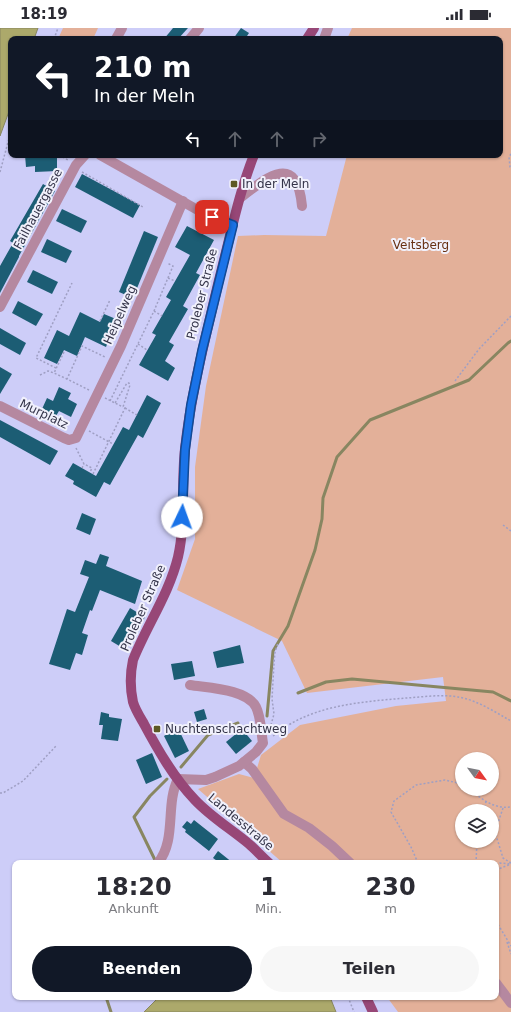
<!DOCTYPE html>
<html lang="de">
<meta charset="utf-8">
<style>
:root{--surface:#fff;--page:#f7f7f7;--text:#2b2b33;--muted:#7c7c81;--accent:#111827}
body{margin:0;font-family:"DejaVu Sans",sans-serif;background:var(--page);color:var(--text);height:100vh;display:flex;flex-direction:column;font-size:15px;white-space:nowrap}
*{box-sizing:border-box;margin:0}
p{font-size:13px;color:var(--muted)}
.icon{flex:none;width:22px;height:22px;fill:none;stroke:currentColor;stroke-width:2;stroke-linecap:round;stroke-linejoin:round}
.map{position:relative;flex:1;overflow:hidden}
.sheet{position:absolute;left:12px;top:832px;width:487px;height:140px;display:flex;flex-direction:column;background:var(--surface);border-radius:8px;box-shadow:0 1px 3px #0004}
.sheet>*{flex:none}
.guide{position:absolute;left:8px;top:8px;width:495px;height:122px;border-radius:8px;box-shadow:0 1px 3px #0004;background:#111827;color:#fff;overflow:hidden}
.needle{width:26px;rotate:123deg}
.tools{position:absolute;left:455px;top:724px;display:grid;gap:8px}
.tools a{display:grid;place-items:center;width:44px;height:44px;border-radius:50%;background:var(--surface);box-shadow:0 1px 3px #0004;font-size:20px}
.pin{position:absolute;display:grid;place-items:center;width:34px;height:34px;color:#fff;margin:-17px;border-radius:8px;box-shadow:0 2px 6px #0006}
.me{position:absolute;width:44px;margin:-22px;rotate:3deg;stroke-linejoin:round;filter:drop-shadow(0 0 3px #0008)}
.turn{display:flex;align-items:center;gap:14px;height:84px;padding:0 20px;font-size:18px}
.turn .icon{width:52px;height:52px;stroke-width:2.5}
.turn b{display:block;font-size:28px;line-height:34px}
.lanes{display:flex;align-items:center;height:38px;padding:0 20px;background:#0003;justify-content:center;gap:20px;direction:ltr}
.lanes .off{opacity:.35}
.eta{display:flex;justify-content:space-evenly;align-items:center;height:68px;text-align:center}
.eta b{font-size:24px;font-weight:600;line-height:28px}
.cta{display:flex;gap:8px;margin-top:auto;padding:8px 20px}
.cta a{flex:1;height:46px;border-radius:24px;background:var(--accent);color:#fff;font-size:16px;font-weight:600;line-height:46px;text-align:center}
.cta a+a{background:var(--page);color:var(--text)}
.status{display:flex;justify-content:space-between;align-items:center;height:28px;padding:0 20px;background:var(--surface);direction:ltr}
.status svg{height:11px;fill:currentColor}
.map>svg:first-child{display:block}
.green{fill:#e3b099;fill-rule:evenodd}
.water{fill:#aca96b;stroke:#888661}
.lines{fill:none;stroke-linecap:round;stroke-linejoin:round}
.stream{stroke:#888661;stroke-width:3}
.building{fill:#1c5d74}
.path{stroke:#9f9fc3;stroke-width:1.5;stroke-dasharray:2 2;stroke-linecap:butt}
.minor{stroke:#b588a0;stroke-width:10}
.major{stroke:#974777;stroke-width:10}
.route-casing{stroke:#114b97;stroke-width:10}
.route{stroke:#1a73e8;stroke-width:7}
.poi-dot{fill:#5c5925;stroke:#f1f1fc;stroke-width:1.5}
.labels{text-anchor:middle;dominant-baseline:central;stroke-width:4;stroke-linejoin:round;paint-order:stroke}
.poi-label{font-size:12px;fill:#343449;stroke:#f1f1fc;text-anchor:start}
.street-label{font-size:12px;fill:#343449;stroke:#f1f1fc}
.park-label{font-size:12px;fill:#683013;stroke:#f1f1fc}
</style>
<div class="status"><b>18:19</b><svg viewBox="0 0 49 12"><path d="M0 12V9h3v3zM5 12V6h3v6zM10 12V3h3v9zM15 12V0h3v12zM26 1h20v11H26zM47 4h2v5h-2z"/></svg></div>
<div class="map">
<svg width="511" height="984" viewBox="0 0 511 984">
<rect width="100%" height="100%" fill="#cdcdf8"/>
<!-- green -->
<g class="green">
<path d="M 63,0 L 98,0 L 93,11 L 58,11 Z"/>
<path d="M 352,0 L 511,0 L 511,984 L 398,984 L 387,969 L 496,969 L 496,835 L 283,835 L 198,761 L 239,746 L 254,750 L 261,727 L 300,697 L 396,678 L 446,673 L 443,649 L 307,665 L 282,613 L 177,562 L 195,511 L 195,439 L 206,358 L 238,208 L 264,207 L 326,208 L 347,127 L 500,127 L 500,11 L 347,11 ZM 462,731 L 492,731 L 492,761 L 462,761 ZM 462,783 L 492,783 L 492,813 L 462,813 Z"/>
</g>
<!-- water -->
<g class="water">
<path d="M 0,0 L 38,0 L 34,11 L 11,11 L 11,78 L 0,108 Z"/>
<path d="M 159,969 L 330,969 L 336,984 L 144,984 Z"/>
</g>
<g class="lines">
<!-- stream -->
<g class="stream">
<path d="M 298,665 L 326,654 L 352,651 L 493,664 L 511,673"/>
<path d="M 267,688 L 273,623 L 288,598 L 315,522 L 322,491 L 323,470 L 337,429 L 370,392 L 469,352 L 508,315 L 511,313"/>
<path d="M 181,739 L 208,707 L 238,695"/>
<path d="M 153,835 L 155,832 L 134,789 L 150,768 L 167,751"/>
<path d="M 106,969 L 111,984"/>
</g>
</g>
<!-- building -->
<g class="building">
<path d="M 173,0 L 188,0 L 178,11 L 164,11 Z"/>
<path d="M 241,0 L 249,5 L 245,11 L 233,11 Z"/>
<path d="M 25,127 L 57,128 L 57,143 L 35,144 L 35,138 L 26,139 Z"/>
<path d="M 82,146 L 140,177 L 133,190 L 75,159 Z"/>
<path d="M 43,156 L 55,163 L 19,228 L 19,229 L 0,265 L 0,238 L 13,215 L 10,213 Z"/>
<path d="M 62,181 L 87,193 L 81,205 L 56,193 Z"/>
<path d="M 187,198 L 214,212 L 196,245 L 200,247 L 183,278 L 188,281 L 169,314 L 174,317 L 165,333 L 175,340 L 168,353 L 139,337 L 156,307 L 152,305 L 171,272 L 166,269 L 190,227 L 175,219 Z"/>
<path d="M 144,203 L 158,209 L 133,270 L 119,264 Z"/>
<path d="M 47,211 L 72,223 L 66,235 L 41,224 Z"/>
<path d="M 33,242 L 58,254 L 52,266 L 27,254 Z"/>
<path d="M 18,273 L 43,286 L 36,298 L 12,285 Z"/>
<path d="M 80,284 L 100,294 L 104,286 L 116,291 L 107,310 L 109,311 L 106,319 L 85,309 L 77,328 L 64,322 L 57,336 L 44,330 L 57,302 L 69,308 Z"/>
<path d="M 0,300 L 26,315 L 20,327 L 0,316 Z"/>
<path d="M 0,339 L 12,346 L 0,366 Z"/>
<path d="M 59,359 L 71,365 L 68,371 L 77,376 L 71,389 L 59,383 L 56,388 L 42,381 L 47,370 L 53,373 Z"/>
<path d="M 147,367 L 161,375 L 143,410 L 138,407 L 110,457 L 104,454 L 96,469 L 73,456 L 74,453 L 65,448 L 73,435 L 96,448 L 123,399 L 129,402 Z"/>
<path d="M 0,392 L 58,423 L 50,437 L 0,409 Z"/>
<path d="M 82,485 L 96,491 L 90,507 L 76,501 Z"/>
<path d="M 100,526 L 109,529 L 106,538 L 142,553 L 135,576 L 100,562 L 92,583 L 90,582 L 82,605 L 88,607 L 82,627 L 76,625 L 70,642 L 49,636 L 67,581 L 75,584 L 89,549 L 80,546 L 85,532 L 96,536 Z"/>
<path d="M 130,580 L 145,589 L 126,622 L 111,613 Z"/>
<path d="M 240,617 L 244,635 L 217,640 L 213,624 Z"/>
<path d="M 192,633 L 195,648 L 174,652 L 171,636 Z"/>
<path d="M 204,681 L 207,691 L 197,694 L 194,684 Z"/>
<path d="M 101,684 L 109,686 L 109,689 L 122,691 L 118,713 L 101,711 L 103,697 L 99,697 Z"/>
<path d="M 178,700 L 189,723 L 175,730 L 164,708 Z"/>
<path d="M 242,701 L 252,713 L 236,726 L 226,714 Z"/>
<path d="M 152,725 L 162,749 L 146,756 L 136,732 Z"/>
<path d="M 194,792 L 218,811 L 209,823 L 185,804 L 186,802 L 182,799 L 187,793 L 191,796 Z"/>
<path d="M 218,823 L 233,835 L 220,835 L 213,830 Z"/>
</g>
<g class="lines">
<!-- path -->
<g class="path">
<path d="M 54,11 L 58,0"/>
<path d="M 511,126 L 509,129 L 510,139 L 511,140"/>
<path d="M 59,127 L 68,132"/>
<path d="M 0,144 L 11,103"/>
<path d="M 82,144 L 143,179"/>
<path d="M 168,250 L 175,253"/>
<path d="M 154,283 L 162,288"/>
<path d="M 100,293 L 110,272"/>
<path d="M 138,316 L 147,322"/>
<path d="M 64,324 L 54,345 L 67,351"/>
<path d="M 56,340 L 36,330 L 72,255"/>
<path d="M 40,347 L 48,343 L 54,345"/>
<path d="M 455,353 L 479,321 L 511,288"/>
<path d="M 89,362 L 67,351 L 82,318 L 105,329"/>
<path d="M 105,370 L 123,379"/>
<path d="M 110,373 L 154,283 L 173,238 L 167,235"/>
<path d="M 125,380 L 137,387"/>
<path d="M 89,403 L 113,416"/>
<path d="M 76,420 L 84,436 L 92,440 L 90,444"/>
<path d="M 82,440 L 84,436"/>
<path d="M 93,446 L 125,380 L 123,379 L 130,357 L 129,355 L 127,355 L 115,375"/>
<path d="M 503,497 L 511,503"/>
<path d="M 271,697 L 274,686 L 272,671 L 274,635 L 275,624 L 278,615"/>
<path d="M 273,708 C 310,677 360,674 406,670 C 423,669 441,666 458,669 C 477,672 495,684 511,693"/>
<path d="M 469,761 C 482,771 493,781 511,779"/>
<path d="M 0,765 L 3,765 L 23,753 L 56,718"/>
<path d="M 503,780 L 495,804 L 503,830 L 511,835"/>
<path d="M 484,783 L 486,773"/>
<path d="M 418,835 L 411,819 L 391,784 L 394,773 L 416,757 L 445,752 L 462,756"/>
<path d="M 476,835 L 477,813"/>
<path d="M 496,837 L 500,835 L 511,836"/>
<path d="M 496,842 L 511,836"/>
<path d="M 496,893 L 511,918"/>
<path d="M 507,914 L 511,926"/>
<path d="M 348,969 L 354,984"/>
</g>
<!-- minor -->
<g class="minor">
<path d="M 116,11 L 122,0"/>
<path d="M 190,11 L 199,0"/>
<path d="M 324,11 L 328,0"/>
<path d="M 100,127 L 203,185 L 233,197"/>
<path d="M 240,170 C 267,149 297,124 302,178"/>
<path d="M 0,279 L 76,137 L 85,127"/>
<path d="M 0,378 L 64,410 L 69,412 L 76,410 L 121,318 L 183,173"/>
<path d="M 244,734 L 252,741 L 284,786 L 309,800 L 332,818 L 350,835"/>
<path d="M 158,835 C 177,811 165,777 178,751 L 206,752 L 215,749 L 239,738 L 256,724 L 263,715 C 261,704 261,689 256,679 C 247,661 208,660 190,657"/>
<path d="M 496,955 L 511,975"/>
</g>
<!-- major -->
<g class="major">
<path d="M 307,11 L 314,0"/>
<path d="M 254,127 C 238,167 230,210 219,252 C 206,308 191,364 185,421 C 181,457 186,494 178,529 C 169,566 147,597 133,632 C 130,646 130,660 133,674 C 135,681 140,689 144,696 C 158,722 174,750 195,772 C 211,789 231,801 249,816 C 256,822 262,829 269,835"/>
<path d="M 366,969 L 373,984"/>
</g>
</g>
<g class="lines">
<defs>
<path id="route" d="M 182,489 L 185,422 L 191,377 L 202,323 L 233,197 L 212,189"/>
</defs>
<!-- route casing -->
<use href="#route" class="route-casing"/>
<!-- route -->
<use href="#route" class="route"/>
</g>
<!-- markers -->
<g class="poi-dot">
<rect x="230" y="152" width="8" height="8" rx="2"/>
<rect x="153" y="697" width="8" height="8" rx="2"/>
</g>
<g class="labels">
<!-- poi labels -->
<g class="poi-label">
<text x="242" y="156">In der Meln</text>
<text x="165" y="701">Nuchtenschachtweg</text>
</g>
<!-- street labels -->
<g class="street-label">
<text transform="translate(38 181) rotate(-62)">Failhauergasse</text>
<text transform="translate(202 266) rotate(-76)">Proleber Straße</text>
<text transform="translate(120 287) rotate(-66)">Heipelweg</text>
<text transform="translate(44 386) rotate(26)">Murplatz</text>
<text transform="translate(143 580) rotate(-66)">Proleber Straße</text>
<text transform="translate(241 794) rotate(40)">Landesstraße</text>
</g>
<!-- park labels -->
<g class="park-label">
<text x="421" y="217">Veitsberg</text>
</g>
</g>
</svg>
<div class="tools">
<a><svg class="needle" viewBox="-14 -14 28 28"><path d="M0-13l5 13h-10z" fill="#e53935"/><path d="M0 13l5-13h-10z" fill="#7c7c81"/></svg></a>
<a><svg class="icon" aria-label="layers" viewBox="0 0 24 24"><path d="M12 4l9 5-9 5-9-5zM3 14l9 5 9-5"/></svg></a>
</div>
<div class="pin" style="left:212px;top:189px;background:#d93025"><svg class="icon" aria-label="arrive" viewBox="0 0 24 24"><path d="M6 21V4h12l-3 4 3 4H6"/></svg></div>
<svg class="me" style="left:182px;top:489px" viewBox="-20 -20 40 40"><circle r="19" fill="#fff"/><path d="M0-13L10 11 0 6-10 11z" fill="#1a73e8"/></svg>
<div class="guide">
<div class="turn"><svg class="icon" aria-label="left" viewBox="0 0 24 24"><path d="M17 20v-9H6M10 6l-5 5 5 5"/></svg><div><b>210 m</b>In der Meln</div></div>
<div class="lanes"><svg class="icon" aria-label="left" viewBox="0 0 24 24"><path d="M17 20v-9H6M10 6l-5 5 5 5"/></svg><svg class="icon off" aria-label="ahead" viewBox="0 0 24 24"><path d="M12 20V5M6 11l6-6 6 6"/></svg><svg class="icon off" aria-label="ahead" viewBox="0 0 24 24"><path d="M12 20V5M6 11l6-6 6 6"/></svg><svg class="icon off" aria-label="right" viewBox="0 0 24 24"><path d="M7 20v-9h11M14 6l5 5-5 5"/></svg></div>
</div>
<section class="sheet">
<div class="eta">
<div><b>18:20</b><p>Ankunft</p></div>
<div><b>1</b><p>Min.</p></div>
<div><b>230</b><p>m</p></div>
</div>
<div class="cta"><a>Beenden</a><a>Teilen</a></div>
</section>
</div>
